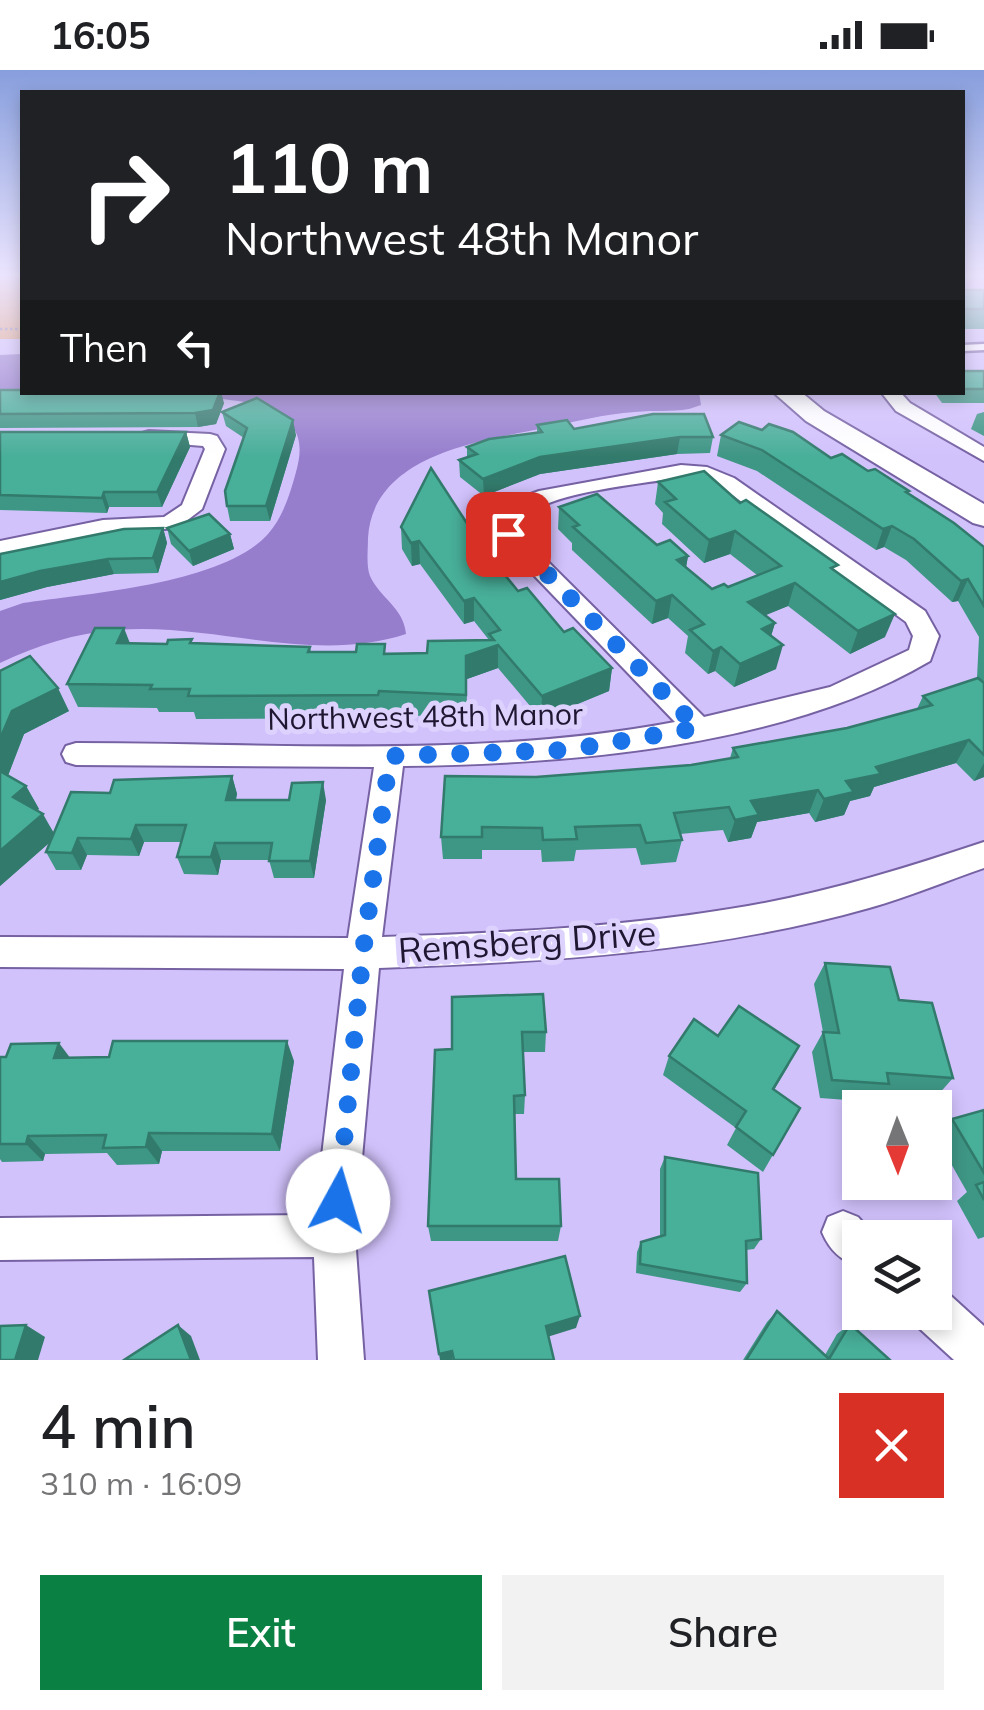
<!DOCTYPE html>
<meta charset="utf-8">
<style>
:root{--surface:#fff;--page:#f2f2f2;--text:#202124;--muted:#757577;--accent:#0b8043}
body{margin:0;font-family:Mulish,sans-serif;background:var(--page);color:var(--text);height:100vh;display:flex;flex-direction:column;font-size:38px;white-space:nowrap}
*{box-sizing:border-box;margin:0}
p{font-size:32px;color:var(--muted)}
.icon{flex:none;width:55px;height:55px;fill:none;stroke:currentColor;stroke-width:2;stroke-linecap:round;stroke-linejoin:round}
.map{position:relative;height:1290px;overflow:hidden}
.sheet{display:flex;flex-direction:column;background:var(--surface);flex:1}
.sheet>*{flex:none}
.banner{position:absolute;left:20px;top:20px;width:945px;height:305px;border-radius:0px;box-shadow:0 5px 15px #0003;background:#202124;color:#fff;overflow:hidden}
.needle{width:65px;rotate:179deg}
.controls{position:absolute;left:842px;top:1020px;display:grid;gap:20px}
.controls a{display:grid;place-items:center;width:110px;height:110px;border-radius:0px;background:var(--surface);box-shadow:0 5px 15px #0003;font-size:50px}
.pin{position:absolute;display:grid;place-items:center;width:85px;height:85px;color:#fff;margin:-42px;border-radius:20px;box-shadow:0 5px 15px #0006}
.me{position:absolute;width:110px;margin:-55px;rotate:6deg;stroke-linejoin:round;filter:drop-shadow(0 0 8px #0008)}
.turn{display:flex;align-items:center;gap:35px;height:210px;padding:0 40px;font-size:45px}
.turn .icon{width:130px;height:130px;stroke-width:2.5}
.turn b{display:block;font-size:70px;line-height:85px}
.then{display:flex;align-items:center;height:95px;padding:0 40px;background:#0003;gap:20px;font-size:38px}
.round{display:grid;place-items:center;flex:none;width:105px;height:105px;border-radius:0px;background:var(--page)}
.head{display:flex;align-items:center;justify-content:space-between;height:170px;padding:0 40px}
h1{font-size:60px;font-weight:600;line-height:75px}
.cta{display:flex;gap:20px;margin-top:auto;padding:20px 40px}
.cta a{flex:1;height:115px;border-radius:0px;background:var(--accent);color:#fff;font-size:40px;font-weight:600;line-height:115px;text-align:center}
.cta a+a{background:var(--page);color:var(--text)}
.status{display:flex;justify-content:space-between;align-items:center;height:70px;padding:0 50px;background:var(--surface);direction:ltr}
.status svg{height:28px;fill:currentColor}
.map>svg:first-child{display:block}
.green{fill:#e4a170}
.water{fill:#967ecd}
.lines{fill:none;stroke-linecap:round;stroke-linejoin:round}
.service-casing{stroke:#7662a3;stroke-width:5}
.minor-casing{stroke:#7662a3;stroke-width:4}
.secondary-casing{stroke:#7662a3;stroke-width:4}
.path{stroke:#8578a4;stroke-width:2.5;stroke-dasharray:2.5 2.5;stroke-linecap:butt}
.service{fill:#fff;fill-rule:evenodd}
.minor{fill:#fff;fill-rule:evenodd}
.secondary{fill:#fff;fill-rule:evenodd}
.wall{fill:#3e9684}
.shaded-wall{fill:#327a6b}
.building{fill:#48af99;stroke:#327a6b;stroke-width:2.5}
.route{stroke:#1a73e8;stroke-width:18;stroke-dasharray:0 32.4}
.labels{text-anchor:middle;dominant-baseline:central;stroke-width:10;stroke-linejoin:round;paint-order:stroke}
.street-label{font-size:30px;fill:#1f1731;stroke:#ddd2fe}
.near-street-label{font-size:35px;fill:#1f1731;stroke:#ddd2fe}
</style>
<div class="status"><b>16:05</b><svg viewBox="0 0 49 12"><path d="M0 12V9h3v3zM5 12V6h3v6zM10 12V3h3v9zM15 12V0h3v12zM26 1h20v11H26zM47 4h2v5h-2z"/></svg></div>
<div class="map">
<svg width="984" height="1290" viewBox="0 0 984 1290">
<rect width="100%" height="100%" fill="#d2c2fc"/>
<!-- green -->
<rect class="green" x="0" y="206" width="22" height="63"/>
<!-- water -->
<path class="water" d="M 22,284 L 22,322 L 699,322 L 701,335 L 689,339 C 671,342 654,340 635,342 C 604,344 575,352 544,358 C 482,371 373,384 368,468 C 368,479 366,496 370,506 C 380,528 404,538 406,564 C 312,595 212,552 117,560 C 75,563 38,575 0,593 L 0,541 L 23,533 C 89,523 223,514 268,464 C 283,447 290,424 296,402 C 304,374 300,355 272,340 C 230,318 56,328 0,328 L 0,285 Z"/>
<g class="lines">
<defs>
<path id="service" d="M 984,274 L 984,280 L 962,281 L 962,275 Z"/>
<g id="minor">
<path d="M 881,322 L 900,322 L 910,333 L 984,377 L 984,391 L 896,341 Z"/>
<path d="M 149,361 L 210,364 L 217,366 L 225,379 L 202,439 L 177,458 L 103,464 L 0,485 L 0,471 L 103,450 L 164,447 L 182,435 L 205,379 L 203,376 L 142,371 L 142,363 Z"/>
<path d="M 681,395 L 707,397 L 734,408 L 925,541 L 939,566 L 930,591 C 785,677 569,694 403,696 L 382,867 C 504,863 627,857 748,836 C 829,822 906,798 984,772 L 984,798 C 946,811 908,827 869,838 C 710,883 543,892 379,898 L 355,1166 L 364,1290 L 318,1290 L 314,1187 L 0,1190 L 0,1148 L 315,1145 L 344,899 L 0,897 L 0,867 L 348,868 L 374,697 L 76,695 L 66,692 L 62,684 L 66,676 L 76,673 C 275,673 478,689 675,652 L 500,470 L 496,451 L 512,431 L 539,421 ZM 681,407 L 703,409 L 720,416 L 906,552 L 913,566 L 909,580 L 830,617 L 704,647 L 519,463 L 518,452 C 544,421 640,415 681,407 Z"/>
<path d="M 843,1141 L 858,1147 L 877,1168 L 860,1168 L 860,1198 C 841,1190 830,1181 822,1162 L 828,1147 Z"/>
<path d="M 935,1220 L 951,1226 L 984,1256 L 984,1290 L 954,1290 L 919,1258 L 913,1242 L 935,1242 Z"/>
</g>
<path id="secondary" d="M 773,322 L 801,322 L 824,341 L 984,434 L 984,456 L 973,453 L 806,351 Z"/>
</defs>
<!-- service casing -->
<use href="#service" class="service-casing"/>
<!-- minor casing -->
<use href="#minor" class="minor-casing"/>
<!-- secondary casing -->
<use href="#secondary" class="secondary-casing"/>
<!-- path -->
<path class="path" d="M 0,259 L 22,259"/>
<!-- service -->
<use href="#service" class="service"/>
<!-- minor -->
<use href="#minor" class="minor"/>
<!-- secondary -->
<use href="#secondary" class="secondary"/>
</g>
<!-- wall -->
<g class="wall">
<rect x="962" y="220" width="22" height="39"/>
<path d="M 962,301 L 984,301 L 984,333 L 942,333 L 934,322 L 962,322 Z"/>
<path d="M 0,320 L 224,333 L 216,354 L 198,357 L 0,358 Z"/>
<path d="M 222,342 L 296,365 L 270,451 L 230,451 L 227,436 L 244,368 L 226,356 Z"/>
<path d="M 984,342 L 984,366 L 971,359 L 977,344 Z"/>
<path d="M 537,355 L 574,359 L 713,367 L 710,383 L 677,384 L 540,404 L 484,426 L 460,407 L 459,390 L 467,387 L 467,377 L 537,363 Z"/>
<path d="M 0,362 L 186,362 L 190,377 L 162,437 L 109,437 L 107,443 L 0,440 Z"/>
<path d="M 721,365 L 831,388 L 868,401 L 908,424 L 984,477 L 984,707 L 974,711 L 956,693 L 874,717 L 870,726 L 850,731 L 844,745 L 815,752 L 809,743 L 757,752 L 751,768 L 728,772 L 723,760 L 680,764 L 682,770 L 676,792 L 641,795 L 636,778 L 576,780 L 574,791 L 542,792 L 541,780 L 482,780 L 482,789 L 443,789 L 441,767 L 536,707 L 691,695 L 730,688 L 733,678 L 847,658 L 917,639 L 923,626 L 977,608 L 979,567 L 958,531 L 952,532 L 906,490 L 884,477 L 876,480 L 757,401 L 717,386 Z"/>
<path d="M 658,412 L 740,433 L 836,501 L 885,567 L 850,584 L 788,536 L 765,545 L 775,553 L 771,566 L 776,599 L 734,617 L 715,601 L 708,604 L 685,583 L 688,566 L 668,548 L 652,554 L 572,480 L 572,473 L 558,459 L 559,437 L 688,486 L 686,497 L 712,519 L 728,517 L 757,505 L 730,484 L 704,493 L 662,454 L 663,443 L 655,434 Z"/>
<path d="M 401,457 L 483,478 L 518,521 L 564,562 L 612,598 L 609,621 L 541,649 L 498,598 L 467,609 L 466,648 L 382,644 L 381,648 L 196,649 L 194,642 L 159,642 L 157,638 L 78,637 L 67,614 L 130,573 L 193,573 L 310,577 L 311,582 L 427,583 L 489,570 L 474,551 L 464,554 L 420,494 L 412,496 L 402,479 Z"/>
<path d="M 163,458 L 167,473 L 158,503 L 114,504 L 47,517 L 0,530 L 0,484 Z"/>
<path d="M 167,458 L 230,464 L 234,479 L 193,496 L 171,474 Z"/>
<path d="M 0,601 L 69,641 L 24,664 L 8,706 L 26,716 L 39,739 L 37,740 L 54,763 L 110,723 L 232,706 L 237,724 L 236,730 L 326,730 L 314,808 L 274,808 L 269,790 L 221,790 L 218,805 L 184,804 L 177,787 L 181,772 L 144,772 L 139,786 L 87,785 L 81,800 L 56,800 L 46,782 L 50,772 L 0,816 Z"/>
<path d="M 825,893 L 899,930 L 953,1008 L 937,1026 L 882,1023 L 875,1032 L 820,1028 L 812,982 L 823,962 L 814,914 Z"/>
<path d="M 452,927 L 546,962 L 545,982 L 523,982 L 525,1025 L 524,1044 L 515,1044 L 516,1109 L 561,1156 L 558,1171 L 431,1171 L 428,1156 L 452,979 Z"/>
<path d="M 718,966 L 789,995 L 774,1020 L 800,1038 L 763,1102 L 727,1075 L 736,1058 L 663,1005 L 669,986 Z"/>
<path d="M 0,987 L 294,991 L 280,1081 L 162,1081 L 159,1094 L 117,1095 L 107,1083 L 45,1084 L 43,1091 L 2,1092 L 0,1089 Z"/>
<path d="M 984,1040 L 984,1167 L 978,1169 L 957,1131 L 967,1122 L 936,1067 L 952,1049 Z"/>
<path d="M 665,1087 L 761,1169 L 754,1179 L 746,1180 L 747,1213 L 740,1222 L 636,1203 L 637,1182 L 641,1172 L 660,1167 L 660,1099 Z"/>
<path d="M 777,1241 L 825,1285 L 837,1264 L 850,1254 L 890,1290 L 743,1290 L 767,1252 Z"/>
</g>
<!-- shaded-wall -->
<g class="shaded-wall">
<path d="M 220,322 L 221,322 L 224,333 L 216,354 L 198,357 L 195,343 Z"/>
<path d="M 293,350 L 296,365 L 270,451 L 266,436 Z"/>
<path d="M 186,362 L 190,377 L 162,437 L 157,422 Z"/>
<path d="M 680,367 L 677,384 L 540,404 L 484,426 L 483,409 L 540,387 Z"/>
<path d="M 104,422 L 109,437 L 107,443 L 102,428 Z"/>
<path d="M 892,456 L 884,477 L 876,480 L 883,459 Z"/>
<path d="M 163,458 L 167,473 L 158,503 L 153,488 Z"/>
<path d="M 735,461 L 730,484 L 704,493 L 709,470 Z"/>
<path d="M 230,464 L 234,479 L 193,496 L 189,481 Z"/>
<path d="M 419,471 L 420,494 L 412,496 L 411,473 Z"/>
<path d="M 688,486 L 684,509 L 677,490 Z"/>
<path d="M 108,489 L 114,504 L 47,517 L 0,530 L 0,512 L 40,501 Z"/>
<path d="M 968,509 L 958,531 L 952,532 L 961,511 Z"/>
<path d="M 795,513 L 788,536 L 742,555 L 748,532 Z"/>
<path d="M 672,525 L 668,548 L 652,554 L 656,531 Z"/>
<path d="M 474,528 L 474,551 L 464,554 L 464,531 Z"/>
<path d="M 895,544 L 885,567 L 850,584 L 858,561 Z"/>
<path d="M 775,553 L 768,576 L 762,559 Z"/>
<path d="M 124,558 L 133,581 L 117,573 Z"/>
<path d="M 498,575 L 498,598 L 467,609 L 466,648 L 466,586 Z"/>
<path d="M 783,575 L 776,599 L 734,617 L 740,594 Z"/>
<path d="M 721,577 L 715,601 L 708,604 L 713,581 Z"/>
<path d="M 612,598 L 609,621 L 541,649 L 542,626 Z"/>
<path d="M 58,618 L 69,641 L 24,664 L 3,718 L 0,714 L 0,669 L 12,641 Z"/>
<path d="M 969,670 L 956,693 L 874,717 L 870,726 L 850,731 L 844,745 L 815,752 L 824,729 L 846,711 L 876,697 Z"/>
<path d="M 984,693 L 984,707 L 974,711 Z"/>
<path d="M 232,706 L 237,724 L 231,748 L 226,730 Z"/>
<path d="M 323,712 L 326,730 L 314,808 L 310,791 Z"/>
<path d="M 26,716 L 39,739 L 26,749 L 13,727 Z"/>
<path d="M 818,720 L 809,743 L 757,752 L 751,768 L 728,772 L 735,750 L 751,731 Z"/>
<path d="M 43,744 L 56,767 L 0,816 L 0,781 Z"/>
<path d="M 136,755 L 144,772 L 139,786 L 131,769 Z"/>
<path d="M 78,768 L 87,785 L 81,800 L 72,783 Z"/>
<path d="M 215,773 L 221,790 L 218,805 L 211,787 Z"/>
<path d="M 287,971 L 294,991 L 280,1081 L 272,1064 Z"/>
<path d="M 59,973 L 74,993 L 54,988 Z"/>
<path d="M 149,1063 L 162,1081 L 159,1094 L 146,1077 Z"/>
<path d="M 28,1066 L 45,1084 L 43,1091 L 26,1074 Z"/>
<path d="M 580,1246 L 576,1258 L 544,1268 L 546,1256 Z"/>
<path d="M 26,1255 L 45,1267 L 38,1290 L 15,1290 Z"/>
<path d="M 178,1255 L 191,1266 L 200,1290 L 191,1290 Z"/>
<path d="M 452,1281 L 453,1290 L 440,1290 L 439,1284 Z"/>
</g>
<!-- building -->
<g class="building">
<rect x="962" y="220" width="22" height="19"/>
<rect x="962" y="301" width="22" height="18"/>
<path d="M 0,320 L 22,320 L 22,322 L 220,322 L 213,340 L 195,343 L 0,344 Z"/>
<path d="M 257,328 L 293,350 L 266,436 L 227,436 L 225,421 L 247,358 L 222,342 Z"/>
<path d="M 653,344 L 704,344 L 713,367 L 680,367 L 540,387 L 483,409 L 459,390 L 477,384 L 467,377 L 489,369 L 542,362 L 537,355 L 567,350 L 574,359 Z"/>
<path d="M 739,352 L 762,360 L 769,354 L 793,362 L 831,388 L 842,384 L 868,401 L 875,399 L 909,421 L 906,422 L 954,453 L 984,477 L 984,536 L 968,509 L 961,511 L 914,469 L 892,456 L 883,459 L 762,380 L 721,365 Z"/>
<path d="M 0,362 L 186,362 L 157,422 L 104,422 L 102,428 L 0,425 Z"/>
<path d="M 431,398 L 483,478 L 518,521 L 527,518 L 564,562 L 573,558 L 612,598 L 542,626 L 498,575 L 466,586 L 466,625 L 379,621 L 378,625 L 188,626 L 190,619 L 150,619 L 152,615 L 67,614 L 95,558 L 124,558 L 117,573 L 167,574 L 168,570 L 192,569 L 190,573 L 310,577 L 308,582 L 356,582 L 357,574 L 385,574 L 384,584 L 427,583 L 428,571 L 494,570 L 489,564 L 500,560 L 474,528 L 464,531 L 419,471 L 411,473 L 401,457 Z"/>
<path d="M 704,401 L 740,433 L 746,430 L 838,495 L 831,498 L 895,544 L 858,561 L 795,513 L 748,532 L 775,553 L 762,559 L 783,575 L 740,594 L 721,577 L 713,581 L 690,560 L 704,554 L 672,525 L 656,531 L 573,457 L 579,455 L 559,437 L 597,424 L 657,475 L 670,470 L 688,486 L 677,490 L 712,519 L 724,514 L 728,517 L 781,496 L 735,461 L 709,470 L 665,432 L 676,429 L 658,412 Z"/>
<path d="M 209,444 L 230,464 L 189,481 L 167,458 Z"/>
<path d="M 163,458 L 153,488 L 108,489 L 40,501 L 0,512 L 0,484 L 124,459 Z"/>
<path d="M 30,586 L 58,618 L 12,641 L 0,669 L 0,601 Z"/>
<path d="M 978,608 L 984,613 L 984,685 L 969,670 L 876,697 L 881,704 L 846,711 L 854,722 L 824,729 L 818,720 L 751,731 L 759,745 L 735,750 L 729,737 L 674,743 L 682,770 L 646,773 L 640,755 L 575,757 L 577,769 L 543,770 L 542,758 L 482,757 L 482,767 L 441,767 L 445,706 L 536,707 L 691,695 L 738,687 L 733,678 L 847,658 L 932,635 L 923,626 Z"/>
<path d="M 0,701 L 26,716 L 13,727 L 43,744 L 0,781 Z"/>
<path d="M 232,706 L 226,730 L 289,730 L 292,713 L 323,712 L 310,791 L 269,791 L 272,773 L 215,773 L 211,787 L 177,787 L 186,755 L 136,755 L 131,769 L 78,768 L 72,783 L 46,782 L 71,722 L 110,723 L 114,710 Z"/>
<path d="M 825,893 L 890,897 L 899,930 L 932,933 L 953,1008 L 887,1003 L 889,1014 L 832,1010 L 823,962 L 839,963 Z"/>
<path d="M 543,924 L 546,962 L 522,962 L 525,1025 L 514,1026 L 516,1109 L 559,1109 L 561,1156 L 428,1156 L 435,980 L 452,979 L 452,927 Z"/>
<path d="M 739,936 L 799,976 L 773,1019 L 800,1038 L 773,1085 L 736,1057 L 746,1041 L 669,986 L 694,949 L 718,966 Z"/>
<path d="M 113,971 L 287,971 L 272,1064 L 149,1063 L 146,1077 L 103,1078 L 106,1065 L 28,1066 L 26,1074 L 0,1074 L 0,987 L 6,987 L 11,974 L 59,973 L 54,988 L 109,987 Z"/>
<path d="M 984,1040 L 984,1103 L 952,1049 Z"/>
<path d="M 665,1087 L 758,1103 L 761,1169 L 746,1171 L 747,1213 L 640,1194 L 641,1172 L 665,1165 Z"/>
<path d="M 984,1112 L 984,1130 L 976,1115 Z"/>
<path d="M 565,1186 L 580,1246 L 546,1256 L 554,1290 L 454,1290 L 452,1281 L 439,1284 L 429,1221 Z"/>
<path d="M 777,1241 L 829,1289 L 850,1254 L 890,1290 L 746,1290 Z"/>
<path d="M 26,1255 L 15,1290 L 0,1290 L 0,1256 Z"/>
<path d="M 178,1255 L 191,1290 L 124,1290 Z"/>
</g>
<!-- sky -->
<linearGradient id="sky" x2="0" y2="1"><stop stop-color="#879edd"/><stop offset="0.53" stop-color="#ebe4fe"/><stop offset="1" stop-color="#ebe4fe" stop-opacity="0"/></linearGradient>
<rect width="984" height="387" fill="url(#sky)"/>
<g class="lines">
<!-- route -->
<path class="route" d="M 338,1131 L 363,882 L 390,686 L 568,680 L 698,658 L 508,464"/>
</g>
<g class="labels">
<!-- street labels -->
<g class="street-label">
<text transform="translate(425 646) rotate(-1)">Northwest 48th Manor</text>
</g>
<!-- near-street labels -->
<g class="near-street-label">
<text transform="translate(527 871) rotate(-4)">Remsberg Drive</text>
</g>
</g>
</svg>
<div class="controls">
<a><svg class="needle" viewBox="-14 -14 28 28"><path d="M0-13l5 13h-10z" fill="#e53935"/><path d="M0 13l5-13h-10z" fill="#757577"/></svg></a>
<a><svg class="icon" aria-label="layers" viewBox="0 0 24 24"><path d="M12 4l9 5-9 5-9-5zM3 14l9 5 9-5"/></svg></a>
</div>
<div class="pin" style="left:508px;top:464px;background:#d93025"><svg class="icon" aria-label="arrive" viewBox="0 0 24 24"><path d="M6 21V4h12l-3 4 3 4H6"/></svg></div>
<svg class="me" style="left:338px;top:1131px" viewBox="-20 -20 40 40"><circle r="19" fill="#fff"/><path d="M0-13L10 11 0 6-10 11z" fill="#1a73e8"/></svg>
<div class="banner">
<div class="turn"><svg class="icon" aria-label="right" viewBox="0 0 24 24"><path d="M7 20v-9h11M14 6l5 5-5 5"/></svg><div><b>110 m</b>Northwest 48th Manor</div></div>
<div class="then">Then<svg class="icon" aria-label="left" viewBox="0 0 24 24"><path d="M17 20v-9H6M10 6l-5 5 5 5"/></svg></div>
</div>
</div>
<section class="sheet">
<div class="head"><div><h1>4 min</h1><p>310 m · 16:09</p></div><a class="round" style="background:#d93025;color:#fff"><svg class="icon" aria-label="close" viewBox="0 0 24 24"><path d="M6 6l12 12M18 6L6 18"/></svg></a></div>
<div class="cta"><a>Exit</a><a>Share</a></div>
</section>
